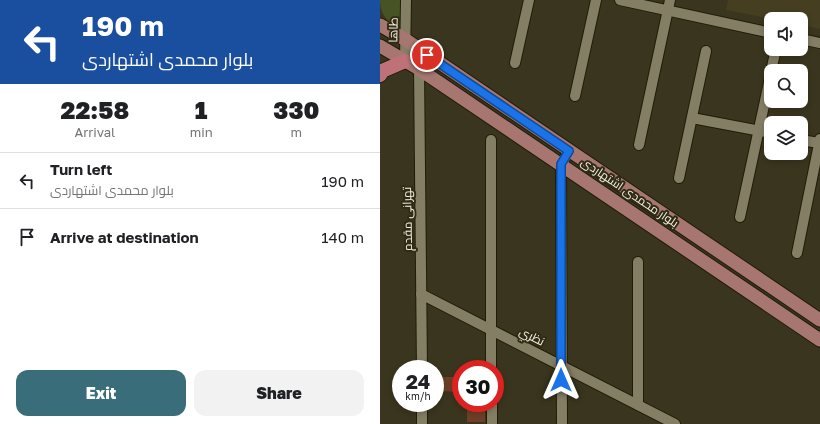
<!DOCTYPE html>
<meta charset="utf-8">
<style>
:root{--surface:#fff;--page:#f2f2f2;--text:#202124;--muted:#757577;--line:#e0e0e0;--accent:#396d7a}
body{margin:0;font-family:"Golos Text",Cairo,sans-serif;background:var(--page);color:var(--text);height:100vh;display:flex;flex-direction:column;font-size:15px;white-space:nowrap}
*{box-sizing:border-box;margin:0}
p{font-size:13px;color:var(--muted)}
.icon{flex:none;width:22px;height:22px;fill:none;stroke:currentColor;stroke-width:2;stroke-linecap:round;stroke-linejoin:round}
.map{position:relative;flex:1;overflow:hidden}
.details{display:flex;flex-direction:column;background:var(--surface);width:380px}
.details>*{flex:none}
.guide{background:#1a4fa0;color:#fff;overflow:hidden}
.fabs{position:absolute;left:384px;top:12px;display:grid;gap:8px}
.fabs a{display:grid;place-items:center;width:44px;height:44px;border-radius:8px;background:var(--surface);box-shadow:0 2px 6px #0003;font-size:20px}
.speed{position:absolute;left:12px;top:360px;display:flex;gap:8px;font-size:20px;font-weight:700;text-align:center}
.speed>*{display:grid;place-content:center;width:52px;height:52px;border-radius:50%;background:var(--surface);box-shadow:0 2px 6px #0003;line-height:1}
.speed small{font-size:10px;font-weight:400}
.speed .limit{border:6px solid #d22;background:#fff;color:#111}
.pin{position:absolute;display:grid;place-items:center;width:34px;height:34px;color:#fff;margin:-17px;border:2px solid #fff;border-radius:50%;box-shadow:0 1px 4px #0007}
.me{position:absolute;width:44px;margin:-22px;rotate:0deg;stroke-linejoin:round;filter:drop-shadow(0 0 3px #0008)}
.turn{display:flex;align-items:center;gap:14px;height:84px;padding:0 16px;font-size:18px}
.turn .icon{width:52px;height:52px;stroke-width:2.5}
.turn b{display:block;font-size:28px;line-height:34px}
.eta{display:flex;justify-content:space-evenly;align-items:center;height:68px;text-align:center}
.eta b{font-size:24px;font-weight:800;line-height:28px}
.action{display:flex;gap:8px;margin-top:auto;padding:8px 16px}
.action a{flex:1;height:46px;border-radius:12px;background:var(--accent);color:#fff;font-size:16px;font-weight:800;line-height:46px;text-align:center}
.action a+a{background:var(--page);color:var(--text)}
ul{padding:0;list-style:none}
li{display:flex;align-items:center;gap:12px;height:56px;padding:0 16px;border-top:1px solid var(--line)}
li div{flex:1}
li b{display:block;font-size:15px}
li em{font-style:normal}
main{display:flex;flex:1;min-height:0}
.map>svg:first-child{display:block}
.built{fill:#453e20}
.green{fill:#485325}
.building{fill:#6f3f27}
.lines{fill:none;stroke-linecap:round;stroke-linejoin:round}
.minor-casing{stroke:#211c06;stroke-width:12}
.major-casing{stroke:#211c06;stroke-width:15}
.highway-casing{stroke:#211c06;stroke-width:16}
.minor{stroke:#847e65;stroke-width:10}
.major{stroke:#a77671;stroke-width:13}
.highway{stroke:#be7179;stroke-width:14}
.route-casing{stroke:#114b97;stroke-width:10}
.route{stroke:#1a73e8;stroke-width:7}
.labels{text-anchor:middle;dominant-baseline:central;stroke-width:4;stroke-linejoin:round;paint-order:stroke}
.street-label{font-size:12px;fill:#f5f2e4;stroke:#302b14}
</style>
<main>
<section class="details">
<div class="guide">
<div class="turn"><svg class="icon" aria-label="left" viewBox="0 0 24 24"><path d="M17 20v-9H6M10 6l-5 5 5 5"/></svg><div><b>190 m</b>بلوار محمدی اشتهاردی</div></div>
</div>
<div class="eta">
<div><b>22:58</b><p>Arrival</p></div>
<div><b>1</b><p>min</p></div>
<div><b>330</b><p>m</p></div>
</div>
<ul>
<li><svg class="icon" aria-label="left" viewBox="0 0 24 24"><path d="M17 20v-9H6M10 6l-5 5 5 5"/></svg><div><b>Turn left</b><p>بلوار محمدی اشتهاردی</p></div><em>190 m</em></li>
<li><svg class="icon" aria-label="arrive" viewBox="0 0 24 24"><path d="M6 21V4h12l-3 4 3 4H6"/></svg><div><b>Arrive at destination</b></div><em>140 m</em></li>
</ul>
<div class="action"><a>Exit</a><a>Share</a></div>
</section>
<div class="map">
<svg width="440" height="424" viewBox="0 0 440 424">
<rect width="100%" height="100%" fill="#3a351e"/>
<!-- built -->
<path class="built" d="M 348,0 L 440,0 L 440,29 L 421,25 L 421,19 L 391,19 L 346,10 Z"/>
<!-- green -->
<path class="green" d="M 0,0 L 29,0 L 30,35 C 14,25 0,20 0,0 Z"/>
<!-- building -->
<g class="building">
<path d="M 62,377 L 80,377 L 79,392 L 62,391 Z"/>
<rect x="87" y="408" width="18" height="14"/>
</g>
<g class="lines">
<defs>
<g id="minor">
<path d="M 240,0 L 391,33"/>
<path d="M 421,39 L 440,43"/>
<path d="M 25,61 L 26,0"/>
<path d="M 135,63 L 149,0"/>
<path d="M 39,69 L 42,369"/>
<path d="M 391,71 L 396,49"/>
<path d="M 195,96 L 216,0"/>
<path d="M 312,118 L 391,133"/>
<path d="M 111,140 L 111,369"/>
<path d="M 421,140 L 439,143"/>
<path d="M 259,145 L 290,0"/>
<path d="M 299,178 L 326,51"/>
<path d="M 360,217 L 391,73"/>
<path d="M 417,253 L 440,139"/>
<path d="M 258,262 L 258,405"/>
<path d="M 41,294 L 295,424"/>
<path d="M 42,403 L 42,424"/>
<path d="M 112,403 L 112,424"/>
<path d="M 182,424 L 181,165 L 189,151"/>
</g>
<g id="major">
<path d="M 0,25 L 26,40 L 440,320"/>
<path d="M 0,46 L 39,69 L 440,340"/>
</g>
<path id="highway" d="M 0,75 L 2,71 L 25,61"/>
</defs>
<!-- minor casing -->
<use href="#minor" class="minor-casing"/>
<!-- major casing -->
<use href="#major" class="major-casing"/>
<!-- highway casing -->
<use href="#highway" class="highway-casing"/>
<!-- minor -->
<use href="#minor" class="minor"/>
<!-- major -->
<use href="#major" class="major"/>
<!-- highway -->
<use href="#highway" class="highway"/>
</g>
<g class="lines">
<defs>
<path id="route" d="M 47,55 L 189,151 L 181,164 L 181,380"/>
</defs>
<!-- route casing -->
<use href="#route" class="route-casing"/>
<!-- route -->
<use href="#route" class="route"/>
</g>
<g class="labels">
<!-- street labels -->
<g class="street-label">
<text transform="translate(13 30) rotate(-89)">طاها</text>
<text transform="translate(250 192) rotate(34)">بلوار محمدی اشتهاردی</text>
<text transform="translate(27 219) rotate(-91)">تهرانی مقدم</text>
<text transform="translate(152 336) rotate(27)">نظري</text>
</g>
</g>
</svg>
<div class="fabs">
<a><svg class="icon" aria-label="sound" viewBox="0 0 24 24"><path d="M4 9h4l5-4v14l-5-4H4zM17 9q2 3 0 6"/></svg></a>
<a><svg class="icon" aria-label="search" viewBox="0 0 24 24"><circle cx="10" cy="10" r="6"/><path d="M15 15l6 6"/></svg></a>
<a><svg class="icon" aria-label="layers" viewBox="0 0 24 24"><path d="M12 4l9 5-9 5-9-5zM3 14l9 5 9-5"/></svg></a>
</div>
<div class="speed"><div>24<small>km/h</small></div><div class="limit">30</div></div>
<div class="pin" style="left:47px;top:55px;background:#d93025"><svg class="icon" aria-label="arrive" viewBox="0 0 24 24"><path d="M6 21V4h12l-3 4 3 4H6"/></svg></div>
<svg class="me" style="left:181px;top:380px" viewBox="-20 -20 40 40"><path d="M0-17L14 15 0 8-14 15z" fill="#1a73e8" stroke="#fff" stroke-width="4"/></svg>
</div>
</main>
